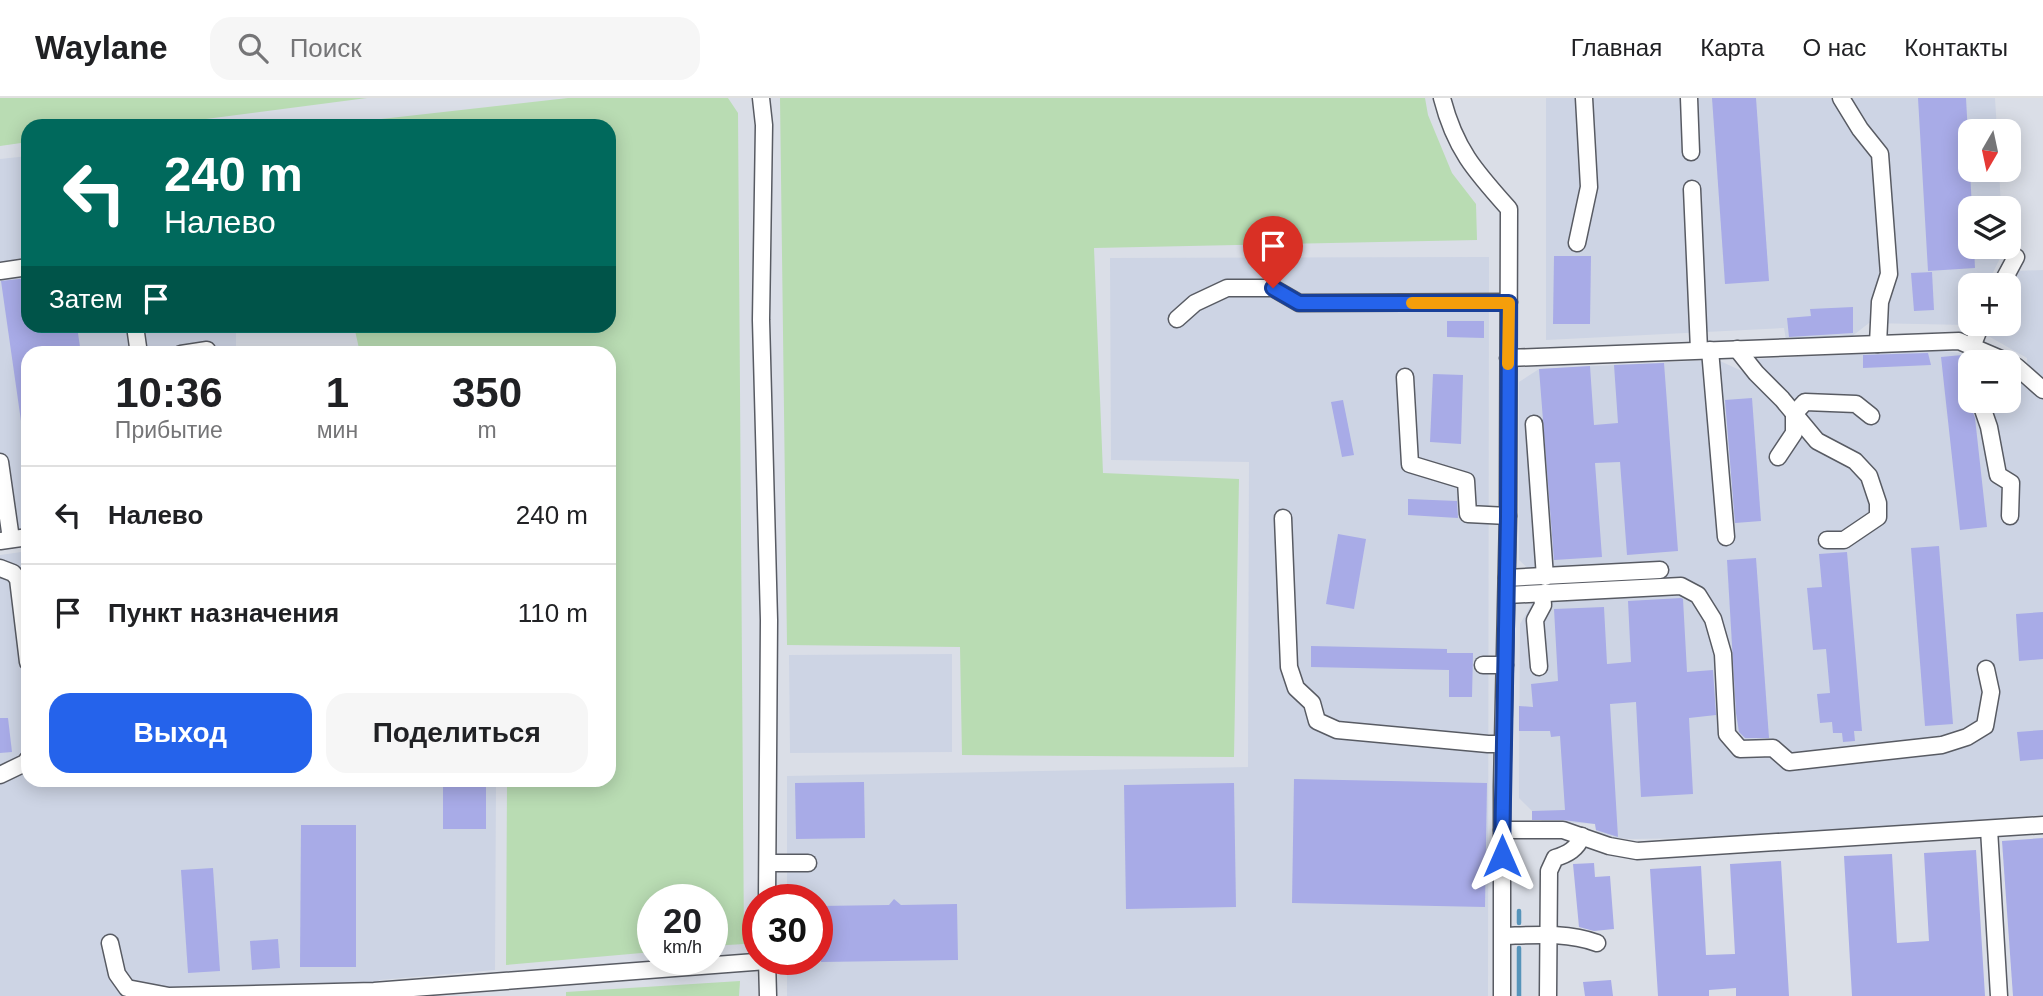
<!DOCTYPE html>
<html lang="ru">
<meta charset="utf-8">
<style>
:root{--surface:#fff;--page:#f6f6f6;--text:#202124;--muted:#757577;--line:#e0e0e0;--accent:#2563eb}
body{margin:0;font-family:Helvetica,sans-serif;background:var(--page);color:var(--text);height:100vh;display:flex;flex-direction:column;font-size:26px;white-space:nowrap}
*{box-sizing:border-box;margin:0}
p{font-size:23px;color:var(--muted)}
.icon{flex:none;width:38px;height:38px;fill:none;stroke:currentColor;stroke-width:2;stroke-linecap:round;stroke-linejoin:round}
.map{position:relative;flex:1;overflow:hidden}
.sheet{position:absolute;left:21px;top:248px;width:595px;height:441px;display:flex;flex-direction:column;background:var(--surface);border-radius:21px;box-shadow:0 4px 18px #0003}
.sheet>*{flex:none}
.banner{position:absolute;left:21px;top:21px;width:595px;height:214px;border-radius:21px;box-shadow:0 4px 18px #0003;background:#00695c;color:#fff;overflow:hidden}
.needle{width:46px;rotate:189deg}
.fabs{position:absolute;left:1958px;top:21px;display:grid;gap:14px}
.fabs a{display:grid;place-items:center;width:63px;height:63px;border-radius:14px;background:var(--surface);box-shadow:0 4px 18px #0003;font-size:35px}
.speed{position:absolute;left:637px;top:786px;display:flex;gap:14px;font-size:35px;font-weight:700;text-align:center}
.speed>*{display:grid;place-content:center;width:91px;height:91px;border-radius:50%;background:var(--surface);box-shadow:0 4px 18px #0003;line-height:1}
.speed small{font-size:18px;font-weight:400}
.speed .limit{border:10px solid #d22;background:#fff;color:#111}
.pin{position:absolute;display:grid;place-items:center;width:60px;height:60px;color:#fff;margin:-72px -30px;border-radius:50% 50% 50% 0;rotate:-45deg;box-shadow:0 0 7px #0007}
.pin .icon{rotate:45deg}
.me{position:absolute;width:77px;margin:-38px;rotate:0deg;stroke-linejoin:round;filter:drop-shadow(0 0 5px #0008)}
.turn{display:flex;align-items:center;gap:24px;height:147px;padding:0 28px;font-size:32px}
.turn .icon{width:91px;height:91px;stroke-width:2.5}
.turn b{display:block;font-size:49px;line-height:60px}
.then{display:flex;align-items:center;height:66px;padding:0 28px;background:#0003;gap:14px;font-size:26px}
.eta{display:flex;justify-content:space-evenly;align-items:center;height:119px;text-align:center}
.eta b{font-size:42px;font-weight:800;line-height:49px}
.cta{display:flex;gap:14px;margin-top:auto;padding:14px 28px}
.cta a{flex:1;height:80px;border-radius:21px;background:var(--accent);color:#fff;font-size:28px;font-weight:800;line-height:80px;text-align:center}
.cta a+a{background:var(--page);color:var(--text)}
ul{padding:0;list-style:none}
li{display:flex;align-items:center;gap:21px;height:98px;padding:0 28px;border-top:2px solid var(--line)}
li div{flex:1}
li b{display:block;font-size:26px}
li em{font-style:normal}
header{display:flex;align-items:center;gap:42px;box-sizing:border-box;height:98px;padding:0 35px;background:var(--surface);border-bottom:2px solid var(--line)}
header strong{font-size:33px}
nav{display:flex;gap:38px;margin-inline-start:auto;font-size:24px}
.search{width:490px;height:63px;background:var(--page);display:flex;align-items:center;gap:18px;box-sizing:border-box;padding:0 24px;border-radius:21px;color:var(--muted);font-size:26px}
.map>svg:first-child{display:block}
.built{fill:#cdd4e4}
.green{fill:#b9dcb3}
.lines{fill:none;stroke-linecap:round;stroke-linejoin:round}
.stream{stroke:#5694ba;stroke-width:4.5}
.building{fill:#a8abe7}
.minor-casing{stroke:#585b63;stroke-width:19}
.minor{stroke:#fff;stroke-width:16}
.route-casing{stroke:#184099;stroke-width:18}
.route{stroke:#2563eb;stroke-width:12}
.slow{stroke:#f59e0b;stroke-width:12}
</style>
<header>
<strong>Waylane</strong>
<div class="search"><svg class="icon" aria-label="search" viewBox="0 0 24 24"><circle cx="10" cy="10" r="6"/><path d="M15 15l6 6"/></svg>Поиск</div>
<nav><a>Главная</a><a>Карта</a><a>О нас</a><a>Контакты</a></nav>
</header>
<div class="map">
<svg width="2043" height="898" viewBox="0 0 2043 898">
<rect width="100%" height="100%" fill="#dadee7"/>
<!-- built -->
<g class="built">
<path d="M 1546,0 L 1995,0 L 1997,33 L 1970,33 L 1970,72 L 1999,72 L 2001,110 L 1970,110 L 1970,149 L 2003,149 L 2003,154 L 1987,187 L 1970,187 L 1970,220 L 1967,227 L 1869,225 L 1851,239 L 1786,242 L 1784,230 L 1546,242 Z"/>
<path d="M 28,58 L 28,228 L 236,228 L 236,255 L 28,256 L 28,433 L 0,437 L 0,61 Z"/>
<path d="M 1489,159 L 1488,898 L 787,898 L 787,861 L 817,861 L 817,802 L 787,801 L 787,678 L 1248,669 L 1249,364 L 1111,362 L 1110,160 Z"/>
<path d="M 2043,172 L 2043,717 L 1770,739 L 1631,741 L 1597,739 L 1595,726 L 1542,723 L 1519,700 L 1520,526 L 1531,507 L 1531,473 L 1519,462 L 1519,284 L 1539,271 L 1710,262 L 1720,263 L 1744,274 L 1758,261 L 1937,252 L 1968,256 L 1991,264 L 1970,264 L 1970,303 L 2009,303 L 2009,271 L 2028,292 L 2027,260 L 1983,235 L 1988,226 L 2009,226 L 2009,187 L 2016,173 Z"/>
<path d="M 28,453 L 28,682 L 496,683 L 495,872 L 379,882 L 371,898 L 0,898 L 0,457 Z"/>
<path d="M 952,556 L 952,654 L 790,655 L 789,557 Z"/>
</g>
<!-- green -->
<g class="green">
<path d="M 0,0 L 367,0 L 152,28 L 28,28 L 28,44 L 0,48 Z"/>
<path d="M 568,0 L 728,0 L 738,15 L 744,846 L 712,848 L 712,802 L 653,802 L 653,854 L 506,867 L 507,683 L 609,682 L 609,256 L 360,255 L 354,228 L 609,228 L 609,28 L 319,28 Z"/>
<path d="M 780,0 L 1425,0 L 1428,17 L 1452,75 L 1476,106 L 1477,142 L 1094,150 L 1103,375 L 1239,381 L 1234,659 L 962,657 L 960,549 L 787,547 Z"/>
<path d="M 740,883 L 739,898 L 566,898 L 566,894 Z"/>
</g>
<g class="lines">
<!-- stream -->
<g class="stream">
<path d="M 1519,825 L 1519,813"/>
<path d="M 1519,898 L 1519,850"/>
</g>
</g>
<!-- building -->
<g class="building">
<path d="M 1712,0 L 1756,0 L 1769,183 L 1725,186 Z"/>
<path d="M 1918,0 L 1966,0 L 1972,110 L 1970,149 L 1974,149 L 1975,170 L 1928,173 Z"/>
<path d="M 1554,158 L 1591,158 L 1590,226 L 1553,226 Z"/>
<path d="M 1932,174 L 1934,212 L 1914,213 L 1911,175 Z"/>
<path d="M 28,180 L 28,228 L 77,228 L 81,256 L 28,256 L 28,322 L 21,323 L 1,183 Z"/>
<path d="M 1853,209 L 1853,235 L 1789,239 L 1787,220 L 1811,218 L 1810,211 Z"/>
<path d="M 1447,223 L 1484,223 L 1484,240 L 1447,239 Z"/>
<path d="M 1928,255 L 1931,267 L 1863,270 L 1863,257 Z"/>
<path d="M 1962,257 L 1965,270 L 1970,273 L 1970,306 L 1975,320 L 1987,429 L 1960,432 L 1941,259 Z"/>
<path d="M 1664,265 L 1678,453 L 1627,457 L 1620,364 L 1595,365 L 1602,459 L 1554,462 L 1539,271 L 1590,268 L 1594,327 L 1618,325 L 1614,267 Z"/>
<path d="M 1433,276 L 1463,277 L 1461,346 L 1430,344 Z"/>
<path d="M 1752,300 L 1761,423 L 1735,425 L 1725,302 Z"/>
<path d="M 1343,302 L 1354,357 L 1342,359 L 1331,304 Z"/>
<path d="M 1408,401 L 1457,403 L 1458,420 L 1408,417 Z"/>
<path d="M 1338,436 L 1366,441 L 1354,511 L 1326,506 Z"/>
<path d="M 1939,448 L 1953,626 L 1925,628 L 1911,450 Z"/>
<path d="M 1847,454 L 1862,633 L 1854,633 L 1855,643 L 1843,644 L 1842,635 L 1833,635 L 1832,624 L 1820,625 L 1817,596 L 1830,595 L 1826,551 L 1813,552 L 1807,490 L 1822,489 L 1819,456 Z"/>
<path d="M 1756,460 L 1769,640 L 1745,640 L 1739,634 L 1736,615 L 1727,462 Z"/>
<path d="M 1681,500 L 1683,501 L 1687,574 L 1713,572 L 1716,617 L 1689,620 L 1693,696 L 1641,699 L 1636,604 L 1610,606 L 1618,739 L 1596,732 L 1595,726 L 1563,722 L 1532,722 L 1532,713 L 1565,712 L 1560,638 L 1551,639 L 1550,633 L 1519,633 L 1519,608 L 1533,609 L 1531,586 L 1558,583 L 1554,511 L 1604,509 L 1607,566 L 1631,564 L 1628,503 Z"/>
<path d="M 2043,514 L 2043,561 L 2019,563 L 2016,516 Z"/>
<path d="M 1311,548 L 1447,551 L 1447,555 L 1473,555 L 1472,599 L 1449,599 L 1449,572 L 1311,569 Z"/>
<path d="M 0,620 L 8,620 L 12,654 L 0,655 Z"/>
<path d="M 2043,632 L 2043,661 L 2020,663 L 2017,634 Z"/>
<path d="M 1294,681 L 1487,685 L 1485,809 L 1292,805 Z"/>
<rect x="443" y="682" width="43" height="49"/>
<path d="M 864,684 L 865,740 L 796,741 L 795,685 Z"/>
<path d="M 1234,685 L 1236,809 L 1126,811 L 1124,687 Z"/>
<path d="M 301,727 L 356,727 L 356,869 L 300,869 Z"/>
<path d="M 2043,740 L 2043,898 L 2013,898 L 2002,743 Z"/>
<path d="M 1976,752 L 1985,898 L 1852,898 L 1844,758 L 1892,756 L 1897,845 L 1929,843 L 1924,755 Z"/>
<path d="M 1781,763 L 1789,898 L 1736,898 L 1736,890 L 1709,892 L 1709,898 L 1658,898 L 1650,771 L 1701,768 L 1706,857 L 1735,856 L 1730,766 Z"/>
<path d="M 1594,765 L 1595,779 L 1610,778 L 1614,831 L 1594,833 L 1579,829 L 1573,766 Z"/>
<path d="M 213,770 L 220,873 L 188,875 L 181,772 Z"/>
<path d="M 894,801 L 901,807 L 957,806 L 958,862 L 821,864 L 819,808 L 889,807 Z"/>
<path d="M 278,841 L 280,870 L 252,872 L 250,843 Z"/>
<path d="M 1611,882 L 1613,898 L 1585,898 L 1583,884 Z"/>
</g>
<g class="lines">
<defs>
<g id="minor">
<path d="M 761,0 L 764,27 L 761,222 L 769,522 L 767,802"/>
<path d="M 1442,0 C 1455,51 1475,73 1509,111 L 1508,418 L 1502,689 L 1502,898"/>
<path d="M 1689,0 L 1691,54"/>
<path d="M 1841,0 L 1860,31 L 1880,56 L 1889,176 L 1880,204 L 1878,246"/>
<path d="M 1692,91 L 1699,252"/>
<path d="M 1577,145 L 1589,89 L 1584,0"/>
<path d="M 0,173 L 28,169"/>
<path d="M 2001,187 L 2016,159"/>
<path d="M 1177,221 L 1195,205 L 1227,190 L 1273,190 L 1299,205 L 1509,204"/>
<path d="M 135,228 L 139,256"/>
<path d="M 1737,251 L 1756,275 L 1782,301 L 1817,343 L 1855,363 L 1869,378 L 1878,405 L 1878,419 L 1844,442 L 1827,442"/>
<path d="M 1710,252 L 1726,439"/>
<path d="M 181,256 L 207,252"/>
<path d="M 1508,260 L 1959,243 L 2008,264"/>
<path d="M 1974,264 L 1972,249 L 1981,226"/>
<path d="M 2009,265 L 2017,269 L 2043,292"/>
<path d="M 1405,279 L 1410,366 L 1466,383 L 1468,416 L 1508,418"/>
<path d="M 1980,303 L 1989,329 L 1998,377 L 2011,385 L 2010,418"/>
<path d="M 1534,326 L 1545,479"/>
<path d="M 1778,359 L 1794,335 L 1794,316 L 1805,304 L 1856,306 L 1871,318"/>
<path d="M 0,364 L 11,441"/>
<path d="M 1283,420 L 1289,569 L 1296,590 L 1312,605 L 1317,623 L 1337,632 L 1488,646 L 1503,646"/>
<path d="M 0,443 L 28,439"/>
<path d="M 0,470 L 13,475 L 18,481 L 28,564"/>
<path d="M 1507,480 L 1660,472"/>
<path d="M 1507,497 L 1681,488 L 1698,497 L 1713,521 L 1723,556 L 1727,636 L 1740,651 L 1773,650 L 1789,664 L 1942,647 L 1967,639 L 1985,628 L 1991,594 L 1986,571"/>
<path d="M 1483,567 L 1505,567"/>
<path d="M 1539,569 L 1535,522 L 1543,507 L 1542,496"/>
<path d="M 0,677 L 25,665 L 28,661"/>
<path d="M 1989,731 L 1999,898"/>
<path d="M 1502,732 L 1563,732 L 1609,748 L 1637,753 L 2043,727"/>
<path d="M 768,765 L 808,765"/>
<path d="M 1503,838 C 1535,837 1567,834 1597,845"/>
<path d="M 110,845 L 117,876 L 127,890 L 169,898 L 374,893 L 767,863"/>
<path d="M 767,861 L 768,898"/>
<path d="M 1548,898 L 1549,773 L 1555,760 C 1568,756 1577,751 1582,738"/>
</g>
</defs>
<!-- minor casing -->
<use href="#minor" class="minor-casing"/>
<!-- minor -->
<use href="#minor" class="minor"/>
</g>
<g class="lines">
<defs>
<path id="route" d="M 1273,190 L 1299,205 L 1509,205 L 1508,418 L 1502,758"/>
</defs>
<!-- route casing -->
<use href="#route" class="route-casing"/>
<!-- route -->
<use href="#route" class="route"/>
<!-- slow -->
<path class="slow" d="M 1412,205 L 1509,205 L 1508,266"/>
</g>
</svg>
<div class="fabs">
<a><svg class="needle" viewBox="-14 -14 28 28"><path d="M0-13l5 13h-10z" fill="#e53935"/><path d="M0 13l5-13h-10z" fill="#757577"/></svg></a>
<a><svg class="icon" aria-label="layers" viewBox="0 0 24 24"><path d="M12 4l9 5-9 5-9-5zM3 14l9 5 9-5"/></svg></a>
<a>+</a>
<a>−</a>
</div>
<div class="speed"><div>20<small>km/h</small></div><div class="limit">30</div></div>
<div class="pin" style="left:1273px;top:190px;background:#d93025"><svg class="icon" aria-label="arrive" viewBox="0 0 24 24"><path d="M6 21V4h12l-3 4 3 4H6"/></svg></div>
<svg class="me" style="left:1502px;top:758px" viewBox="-20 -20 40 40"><path d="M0-17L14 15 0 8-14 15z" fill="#2563eb" stroke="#fff" stroke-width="4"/></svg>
<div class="banner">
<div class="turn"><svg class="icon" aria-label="left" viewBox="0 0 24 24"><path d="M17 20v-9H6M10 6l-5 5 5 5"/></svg><div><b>240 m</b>Налево</div></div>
<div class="then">Затем<svg class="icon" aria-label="arrive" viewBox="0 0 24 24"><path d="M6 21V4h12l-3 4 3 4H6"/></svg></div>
</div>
<section class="sheet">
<div class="eta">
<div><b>10:36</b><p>Прибытие</p></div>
<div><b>1</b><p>мин</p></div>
<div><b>350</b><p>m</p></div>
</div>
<ul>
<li><svg class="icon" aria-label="left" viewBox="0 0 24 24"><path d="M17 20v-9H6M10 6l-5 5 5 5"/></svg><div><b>Налево</b></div><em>240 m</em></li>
<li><svg class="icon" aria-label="arrive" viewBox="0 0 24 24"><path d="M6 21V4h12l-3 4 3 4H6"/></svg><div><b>Пункт назначения</b></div><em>110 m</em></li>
</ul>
<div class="cta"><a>Выход</a><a>Поделиться</a></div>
</section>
</div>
